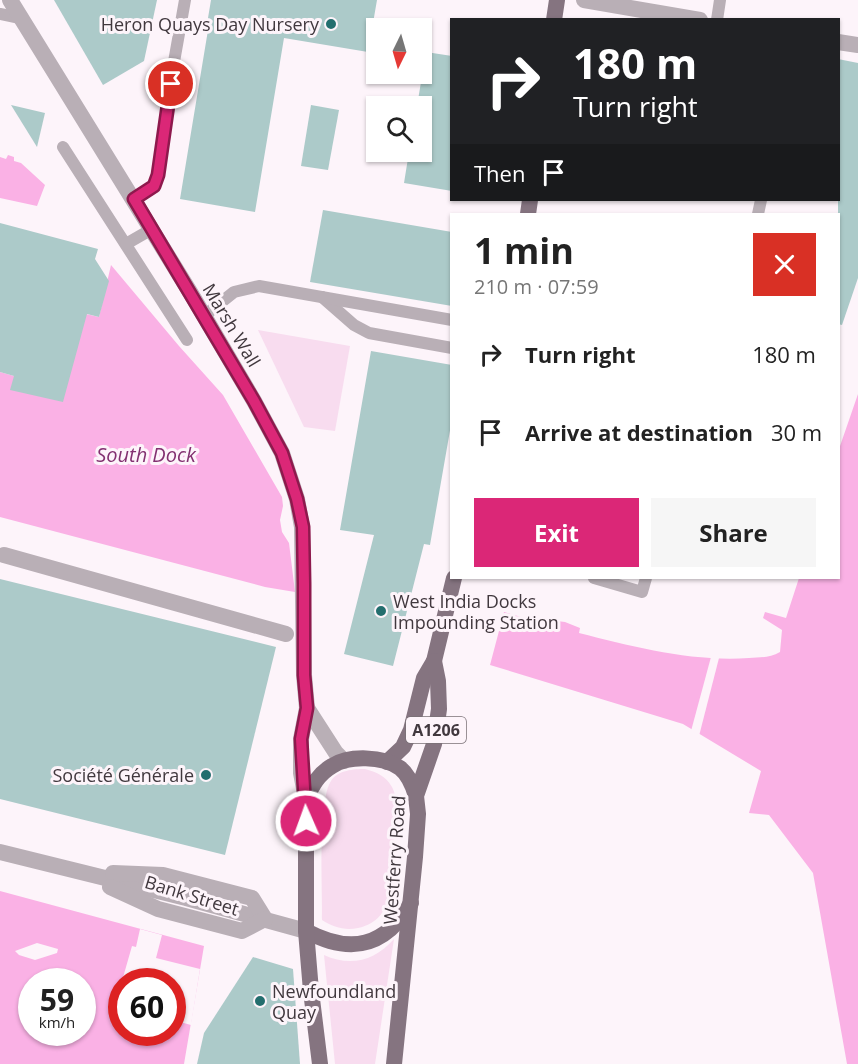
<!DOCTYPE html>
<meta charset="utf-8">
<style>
:root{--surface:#fff;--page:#f6f6f6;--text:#222;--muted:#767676;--accent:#db2777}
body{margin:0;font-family:"Open Sans",sans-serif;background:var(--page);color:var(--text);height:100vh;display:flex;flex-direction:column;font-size:22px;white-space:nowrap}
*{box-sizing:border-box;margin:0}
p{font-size:20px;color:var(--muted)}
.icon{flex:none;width:33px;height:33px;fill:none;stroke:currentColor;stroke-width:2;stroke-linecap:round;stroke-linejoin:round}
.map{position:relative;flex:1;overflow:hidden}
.side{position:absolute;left:450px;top:213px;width:390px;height:366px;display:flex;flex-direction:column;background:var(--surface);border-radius:0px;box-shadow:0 2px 4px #0004}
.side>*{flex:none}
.guide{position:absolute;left:450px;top:18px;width:390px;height:183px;border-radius:0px;box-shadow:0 2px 4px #0004;background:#202124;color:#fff;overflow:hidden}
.needle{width:39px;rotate:185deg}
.controls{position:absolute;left:366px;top:18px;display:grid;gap:12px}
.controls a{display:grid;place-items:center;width:66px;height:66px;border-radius:0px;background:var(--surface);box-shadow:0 2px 4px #0004;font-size:30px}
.speed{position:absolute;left:18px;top:968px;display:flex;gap:12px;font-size:30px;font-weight:700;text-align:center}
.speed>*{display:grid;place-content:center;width:78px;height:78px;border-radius:50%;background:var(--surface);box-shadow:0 2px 4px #0004;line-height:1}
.speed small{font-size:15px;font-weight:400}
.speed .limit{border:9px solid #d22;background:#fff;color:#111}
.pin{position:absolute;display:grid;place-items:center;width:51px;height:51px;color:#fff;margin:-26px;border:3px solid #fff;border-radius:50%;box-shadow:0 2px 6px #0007}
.me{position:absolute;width:66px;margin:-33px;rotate:358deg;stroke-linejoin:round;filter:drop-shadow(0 0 4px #0008)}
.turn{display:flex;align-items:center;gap:21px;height:126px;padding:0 24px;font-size:27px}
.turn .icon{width:78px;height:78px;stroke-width:2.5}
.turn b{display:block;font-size:42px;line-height:51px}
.then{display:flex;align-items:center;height:57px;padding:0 24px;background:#0003;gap:12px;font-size:22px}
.round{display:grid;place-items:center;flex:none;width:63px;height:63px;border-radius:0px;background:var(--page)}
.head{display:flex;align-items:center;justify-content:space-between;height:102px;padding:0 24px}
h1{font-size:36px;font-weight:700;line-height:45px}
.cta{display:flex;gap:12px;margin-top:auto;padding:12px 24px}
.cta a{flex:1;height:69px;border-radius:0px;background:var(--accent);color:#fff;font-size:24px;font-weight:700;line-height:69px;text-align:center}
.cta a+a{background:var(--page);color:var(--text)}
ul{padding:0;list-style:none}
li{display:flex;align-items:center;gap:18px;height:78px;padding:0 24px}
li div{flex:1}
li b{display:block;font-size:22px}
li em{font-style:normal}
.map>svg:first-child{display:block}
.green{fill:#f8dcef}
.water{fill:#fab1e5;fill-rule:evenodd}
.pier{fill:#fdf4fa}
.building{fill:#accac9}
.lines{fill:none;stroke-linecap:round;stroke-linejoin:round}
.service{stroke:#b9afb6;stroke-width:12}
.pedestrian{stroke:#b9afb6;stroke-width:16}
.minor{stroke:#b9afb6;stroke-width:16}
.tertiary{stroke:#b9afb6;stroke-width:16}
.primary{stroke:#857480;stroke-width:16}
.route-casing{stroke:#8e194d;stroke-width:15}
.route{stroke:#db2777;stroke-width:10}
.poi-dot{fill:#236e6e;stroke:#fdf4fa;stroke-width:2}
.labels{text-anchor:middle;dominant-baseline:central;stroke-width:6;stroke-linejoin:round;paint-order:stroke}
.shield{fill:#fdf4fa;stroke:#797076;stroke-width:1.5}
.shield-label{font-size:16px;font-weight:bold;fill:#41383e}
.poi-label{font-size:18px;fill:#41383e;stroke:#fdf4fa;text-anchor:end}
.street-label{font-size:18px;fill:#41383e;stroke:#fdf4fa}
.water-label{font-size:20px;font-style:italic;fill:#833071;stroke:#fdf4fa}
</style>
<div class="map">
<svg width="858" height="1064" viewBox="0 0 858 1064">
<rect width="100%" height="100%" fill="#fdf4fa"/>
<!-- green -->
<g class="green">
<path d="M 258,330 L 350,346 L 335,431 L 304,427 Z"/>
<path d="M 365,769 C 376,772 386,776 392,787 C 400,802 395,825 394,842 C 392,873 398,920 358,928 C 345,931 333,927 322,920 C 323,891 317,803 331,781 C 338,770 354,769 365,769 Z"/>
<path d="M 394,939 L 375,1064 L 335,1064 L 324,955 C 350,967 375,961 394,939 Z"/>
</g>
<!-- water -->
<g class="water">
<path d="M 8,155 L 14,157 L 14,161 L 21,163 L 45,185 L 37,206 L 0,198 L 0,157 L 6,159 Z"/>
<path d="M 111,265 L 179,346 L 223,395 L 282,497 L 283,506 L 280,520 L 282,532 L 289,543 L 295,592 L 265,587 L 0,517 L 0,372 L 14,376 L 73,311 L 99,317 Z"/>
<path d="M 858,394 L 858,1064 L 847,1064 L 813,873 L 769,815 L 749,813 L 761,771 L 683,724 L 490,665 L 504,612 L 546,624 L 549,620 L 565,622 L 580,628 L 579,633 C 634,647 692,662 749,658 C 760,657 770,658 780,652 L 782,630 L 763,618 L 765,612 L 786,618 L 799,578 L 838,578 L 839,449 Z"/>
<path d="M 0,891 L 204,946 L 184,1064 L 0,1064 ZM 32,981 L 82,981 L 82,1032 L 32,1032 ZM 122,981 L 172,981 L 172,1032 L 122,1032 Z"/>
</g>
<!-- pier -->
<g class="pier">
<path d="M 711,657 L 719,658 L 699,736 L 691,731 Z"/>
<path d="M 140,929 L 162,935 L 156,958 L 200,969 L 191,1025 L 173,1020 L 172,981 L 122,981 L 132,946 L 136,947 Z"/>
<path d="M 37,943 L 58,949 L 57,953 L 35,960 L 19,955 L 15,951 Z"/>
</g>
<!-- building -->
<g class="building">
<path d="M 54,0 L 157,0 L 144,61 L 103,85 Z"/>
<path d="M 211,0 L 377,0 L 368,52 L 284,38 L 255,212 L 180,199 L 209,24 L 207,24 Z"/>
<path d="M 426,52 L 452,56 L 452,191 L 404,183 L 409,152 L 422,152 L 422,106 L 417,106 Z"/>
<path d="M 838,59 L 858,63 L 858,278 L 842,325 L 838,324 Z"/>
<path d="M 11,105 L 45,113 L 37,147 Z"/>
<path d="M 311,105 L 339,110 L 328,170 L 301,166 Z"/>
<path d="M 323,210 L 452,232 L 452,306 L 310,282 Z"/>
<path d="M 0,223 L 98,249 L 95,259 L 109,281 L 99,317 L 87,314 L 63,402 L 10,390 L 14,376 L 0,372 Z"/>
<path d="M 371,351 L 452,365 L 452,419 L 430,545 L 424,544 L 393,666 L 344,654 L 374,535 L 340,530 Z"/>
<path d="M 0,579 L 276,647 L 225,855 L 0,799 Z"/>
<path d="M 253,957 L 293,969 L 300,1064 L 197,1064 L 204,1033 Z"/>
</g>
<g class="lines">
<!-- service -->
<g class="service">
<path d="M 0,14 L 20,18"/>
<path d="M 717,20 L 720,0"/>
<path d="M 63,147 L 187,340"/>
<path d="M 133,199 L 154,186 L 158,175 L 172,73 L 185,0"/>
<path d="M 758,214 L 761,200"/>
<path d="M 126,244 L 152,229"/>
<path d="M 322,297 L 354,325 L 369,333 L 452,348"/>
<path d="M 204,316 L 234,292 L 259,286 L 452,320"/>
<path d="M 594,578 L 642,592 L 646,578"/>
</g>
<!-- pedestrian -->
<path class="pedestrian" d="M 4,555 L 286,634"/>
<!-- minor -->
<g class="minor">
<path d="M 584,0 L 700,20"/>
<path d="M 838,42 L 858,45"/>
<path d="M 0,852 L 186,898 L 306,931"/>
<path d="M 113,873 L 163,875 L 252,898 L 265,919"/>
<path d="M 110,887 L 158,909 L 242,931 L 265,919"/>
</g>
<!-- tertiary -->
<g class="tertiary">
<path d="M 10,0 L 190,292 L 254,401 L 282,453 L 297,499 L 302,527 L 304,675 L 307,708 L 301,739 L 301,773 L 306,799"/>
<path d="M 307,708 L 336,753 L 344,761"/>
</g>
<!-- primary -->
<g class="primary">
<path d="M 554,20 L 557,0"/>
<path d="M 528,214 L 530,200"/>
<path d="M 387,762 L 403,747 L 411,730 L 424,678 L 434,661 L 454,578"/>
<path d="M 306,931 C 351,955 385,947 411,903"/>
<path d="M 320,1064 L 311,991 L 306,931 L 306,799 C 312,786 318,774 332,766 C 349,755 383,756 400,768 C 409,775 413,786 416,796"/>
<path d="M 394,1064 L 415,857 L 418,814 L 416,796 L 434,744 L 439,709 L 438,681 L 434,661"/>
</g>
</g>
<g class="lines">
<defs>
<path id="route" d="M 171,84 L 158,175 L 154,186 L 134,199 L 254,401 L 282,453 L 297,499 L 303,527 L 304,584 L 304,675 L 307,708 L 301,739 L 306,821"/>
</defs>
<!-- route casing -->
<use href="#route" class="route-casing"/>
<!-- route -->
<use href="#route" class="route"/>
</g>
<!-- markers -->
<g class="poi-dot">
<circle cx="331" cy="24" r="6"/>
<circle cx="381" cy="611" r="6"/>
<circle cx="206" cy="775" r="6"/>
<circle cx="260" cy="1001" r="6"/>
</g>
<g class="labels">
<!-- shield labels -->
<rect class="shield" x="406" y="717" width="60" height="26" rx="4.5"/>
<g class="shield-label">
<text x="436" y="730">A1206</text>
</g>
<!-- poi labels -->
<g class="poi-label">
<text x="319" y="24">Heron Quays Day Nursery</text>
<text x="393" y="601" text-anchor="start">West India Docks<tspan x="393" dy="21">Impounding Station</tspan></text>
<text x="194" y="775">Société Générale</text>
<text x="272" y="991" text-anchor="start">Newfoundland<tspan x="272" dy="21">Quay</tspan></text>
</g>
<!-- street labels -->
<g class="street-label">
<text transform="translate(232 325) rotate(59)">Marsh Wall</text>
<text transform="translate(394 860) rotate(-86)">Westferry Road</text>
<text transform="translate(192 895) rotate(17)">Bank Street</text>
</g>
<!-- water labels -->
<g class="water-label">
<text x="146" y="454">South Dock</text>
</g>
</g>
</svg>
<div class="controls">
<a><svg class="needle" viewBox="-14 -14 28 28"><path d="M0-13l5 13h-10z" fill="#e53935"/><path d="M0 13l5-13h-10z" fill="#767676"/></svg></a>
<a><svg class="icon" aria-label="search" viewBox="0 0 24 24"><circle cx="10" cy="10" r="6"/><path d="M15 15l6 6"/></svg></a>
</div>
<div class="speed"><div>59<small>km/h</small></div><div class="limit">60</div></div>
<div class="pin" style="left:171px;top:84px;background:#d93025"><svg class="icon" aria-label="arrive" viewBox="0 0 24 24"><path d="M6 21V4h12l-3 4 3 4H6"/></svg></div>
<svg class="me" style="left:306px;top:821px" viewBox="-20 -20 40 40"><circle r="17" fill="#db2777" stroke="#fff" stroke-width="3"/><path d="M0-11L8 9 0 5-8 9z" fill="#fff"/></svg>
<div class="guide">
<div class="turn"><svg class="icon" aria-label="right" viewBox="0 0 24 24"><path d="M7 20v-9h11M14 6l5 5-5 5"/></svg><div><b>180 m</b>Turn right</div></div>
<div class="then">Then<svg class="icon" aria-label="arrive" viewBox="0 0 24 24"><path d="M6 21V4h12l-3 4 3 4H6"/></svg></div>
</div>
<section class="side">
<div class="head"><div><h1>1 min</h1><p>210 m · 07:59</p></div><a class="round" style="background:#d93025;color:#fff"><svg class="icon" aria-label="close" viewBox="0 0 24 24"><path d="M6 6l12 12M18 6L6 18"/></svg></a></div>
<ul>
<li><svg class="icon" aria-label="right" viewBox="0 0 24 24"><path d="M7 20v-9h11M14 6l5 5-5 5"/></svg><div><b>Turn right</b></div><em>180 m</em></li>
<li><svg class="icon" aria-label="arrive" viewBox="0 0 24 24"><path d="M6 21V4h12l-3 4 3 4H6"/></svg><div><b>Arrive at destination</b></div><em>30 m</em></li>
</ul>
<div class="cta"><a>Exit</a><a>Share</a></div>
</section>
</div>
